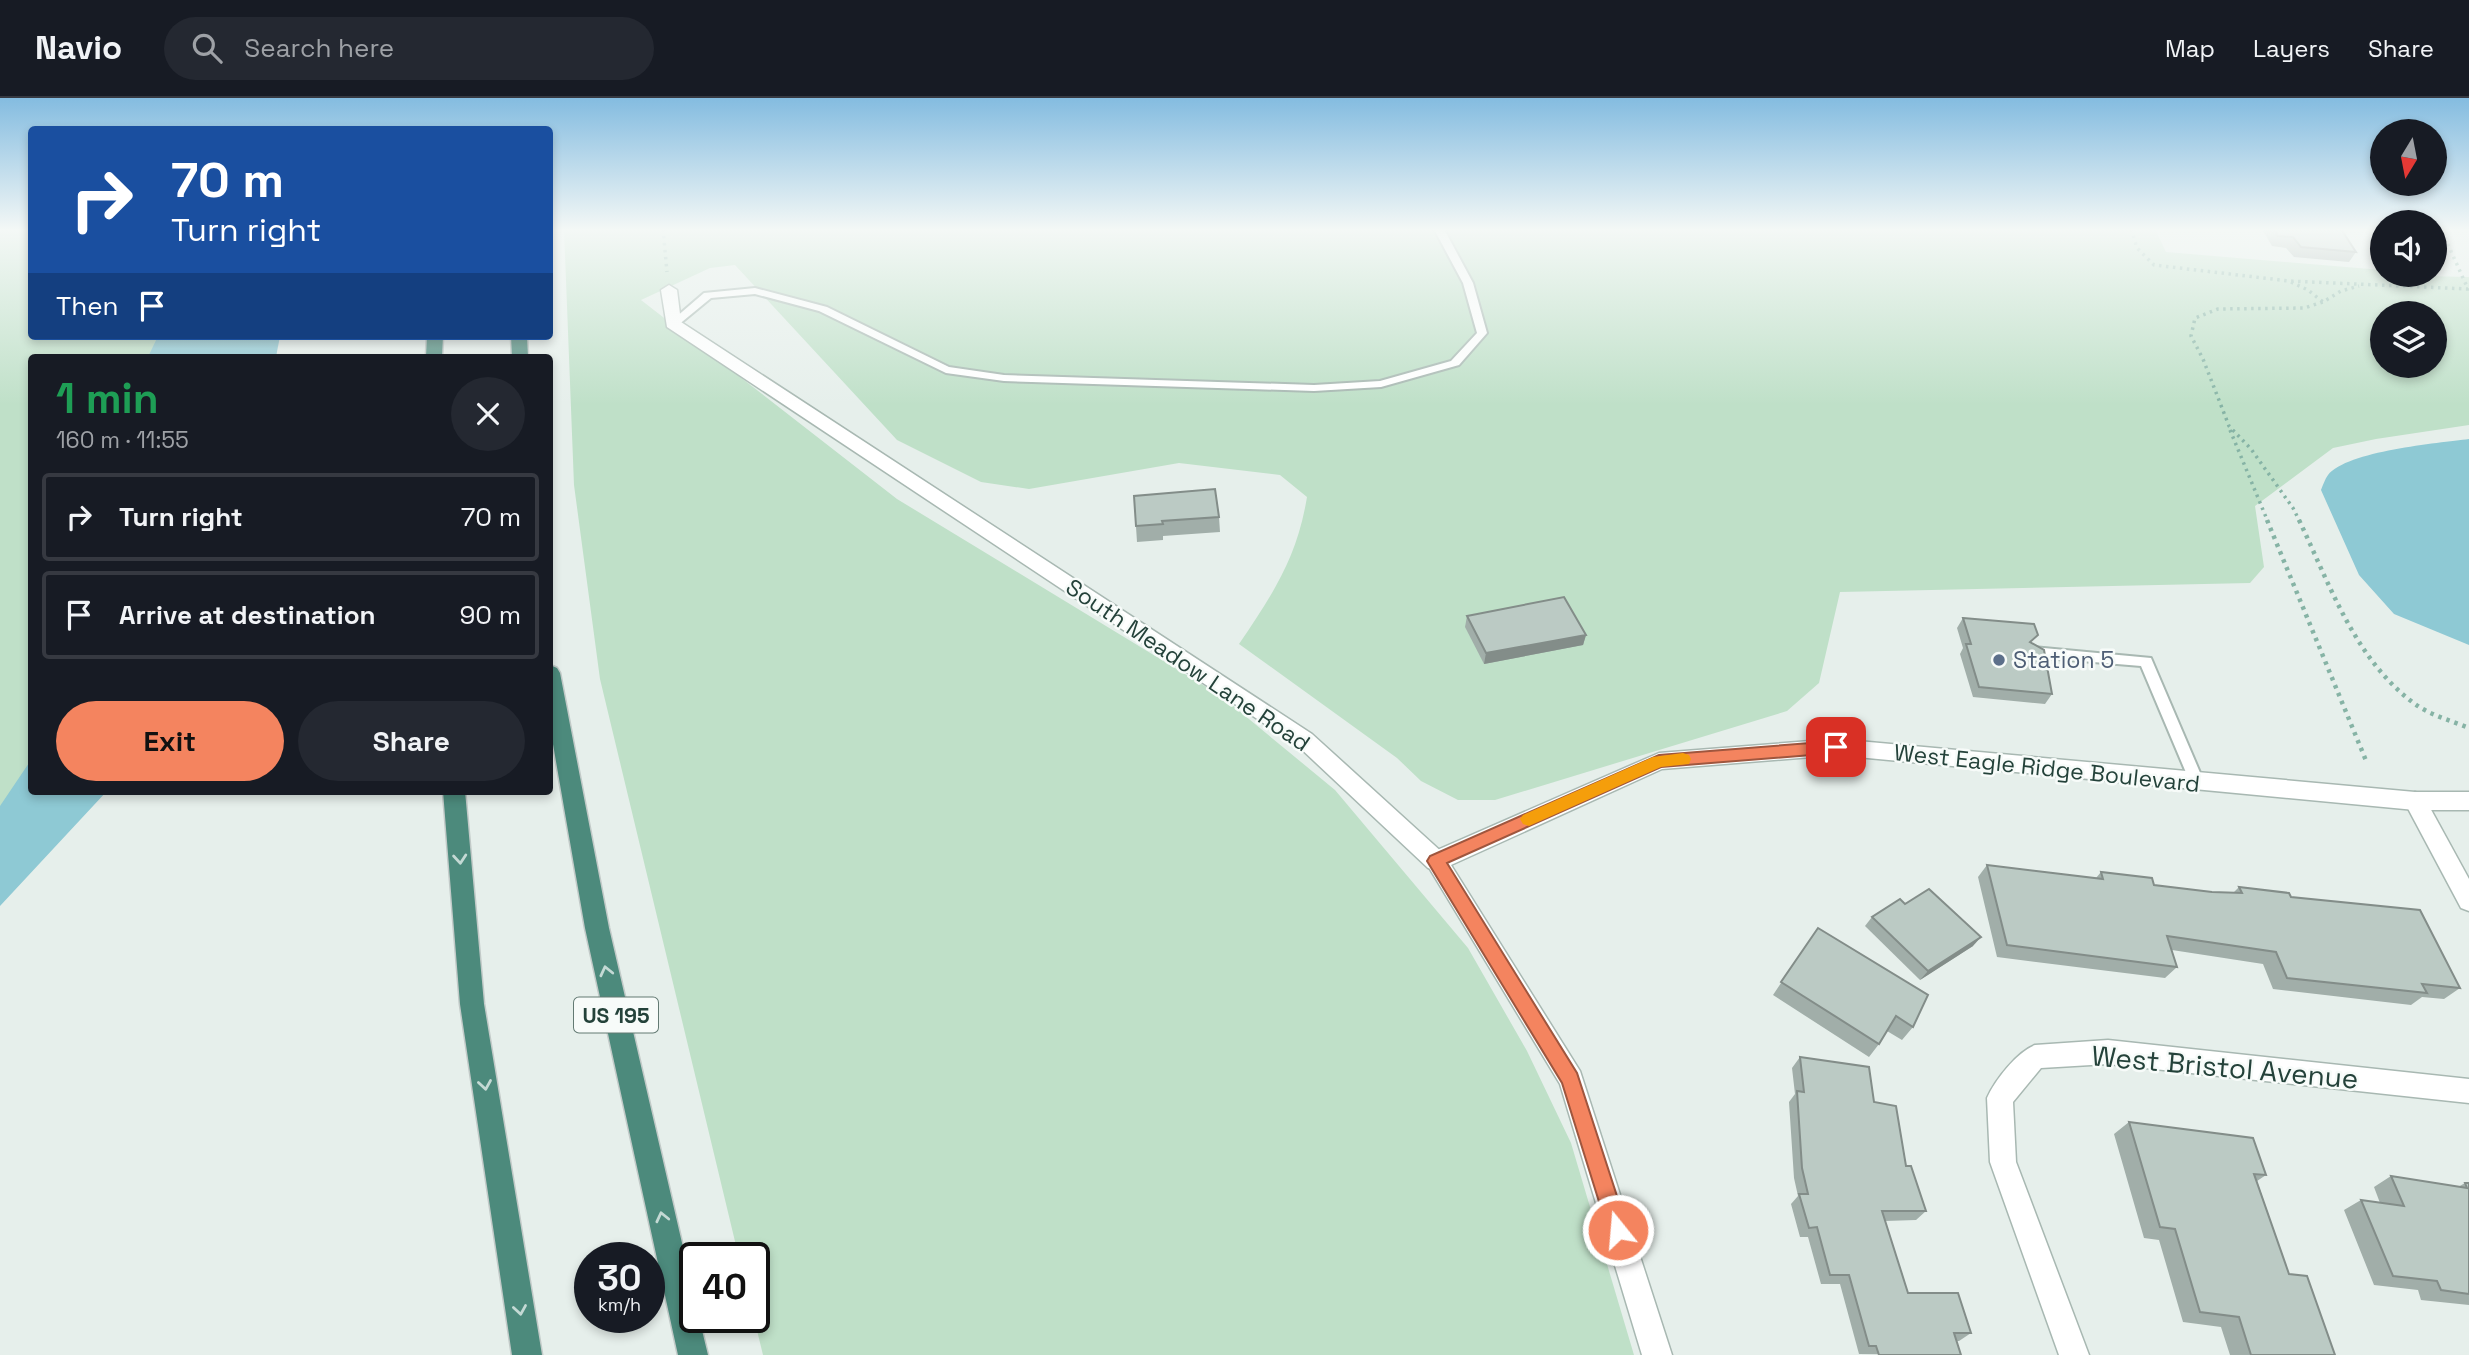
<!DOCTYPE html>
<meta charset="utf-8">
<style>
:root{--surface:#171b24;--page:#242831;--text:#f1f3f6;--muted:#9ea1a6;--line:#363941;--accent:#f4845f}
body{margin:0;font-family:"Space Grotesk",sans-serif;background:var(--page);color:var(--text);height:100vh;display:flex;flex-direction:column;font-size:26px;white-space:nowrap}
*{box-sizing:border-box;margin:0}
p{font-size:23px;color:var(--muted)}
.icon{flex:none;width:38px;height:38px;fill:none;stroke:currentColor;stroke-width:2;stroke-linecap:round;stroke-linejoin:round}
.map{position:relative;flex:1;overflow:hidden}
.sheet{position:absolute;left:28px;top:256px;width:525px;height:441px;display:flex;flex-direction:column;background:var(--surface);border-radius:7px;box-shadow:0 4px 10px #0003}
.sheet>*{flex:none}
.banner{position:absolute;left:28px;top:28px;width:525px;height:214px;border-radius:7px;box-shadow:0 4px 10px #0003;background:#1a4fa0;color:#fff;overflow:hidden}
.needle{width:46px;rotate:190deg}
.fabs{position:absolute;left:2370px;top:21px;display:grid;gap:14px}
.fabs a{display:grid;place-items:center;width:77px;height:77px;border-radius:50%;background:var(--surface);box-shadow:0 4px 10px #0003;font-size:35px}
.speed{position:absolute;left:574px;top:1144px;display:flex;gap:14px;font-size:35px;font-weight:700;text-align:center}
.speed>*{display:grid;place-content:center;width:91px;height:91px;border-radius:50%;background:var(--surface);box-shadow:0 4px 10px #0003;line-height:1}
.speed small{font-size:18px;font-weight:400}
.speed .limit{border:4px solid #111;border-radius:10px;background:#fff;color:#111}
.pin{position:absolute;display:grid;place-items:center;width:60px;height:60px;color:#fff;margin:-30px;border-radius:14px;box-shadow:0 4px 10px #0006}
.me{position:absolute;width:77px;margin:-38px;rotate:343deg;stroke-linejoin:round;filter:drop-shadow(0 0 5px #0008)}
.turn{display:flex;align-items:center;gap:24px;height:147px;padding:0 28px;font-size:32px}
.turn .icon{width:91px;height:91px;stroke-width:2.5}
.turn b{display:block;font-size:49px;line-height:60px}
.then{display:flex;align-items:center;height:66px;padding:0 28px;background:#0003;gap:14px;font-size:26px}
.round{display:grid;place-items:center;flex:none;width:74px;height:74px;border-radius:37px;background:var(--page)}
.head{display:flex;align-items:center;justify-content:space-between;height:119px;padding:0 28px}
h1{font-size:42px;font-weight:700;line-height:52px;color:#1e9e55}
.action{display:flex;gap:14px;margin-top:auto;padding:14px 28px}
.action a{flex:1;height:80px;border-radius:42px;background:var(--accent);color:#111;font-size:28px;font-weight:700;line-height:80px;text-align:center}
.action a+a{background:var(--page);color:var(--text)}
ul{padding:0;list-style:none}
li{display:flex;align-items:center;gap:21px;height:88px;margin:0 14px 10px;padding:0 14px;border:4px solid var(--line);border-radius:7px}
li div{flex:1}
li b{display:block;font-size:26px}
li em{font-style:normal}
header{display:flex;align-items:center;gap:42px;box-sizing:border-box;height:98px;padding:0 35px;background:var(--surface);border-bottom:2px solid var(--line)}
header strong{font-size:33px}
nav{display:flex;gap:38px;margin-inline-start:auto;font-size:24px}
.search{width:490px;height:63px;background:var(--page);display:flex;align-items:center;gap:18px;box-sizing:border-box;padding:0 24px;border-radius:38px;color:var(--muted);font-size:26px}
.map>svg:first-child{display:block}
.green{fill:#bfe0c8;fill-rule:evenodd}
.water{fill:#8ec9d4}
.lines{fill:none;stroke-linecap:round;stroke-linejoin:round}
.service-casing{stroke:#a8b8b2;stroke-width:4}
.minor-casing{stroke:#a8b8b2;stroke-width:3}
.tertiary-casing{stroke:#a8b8b2;stroke-width:3}
.trunk-casing{stroke:#c2cac8;stroke-width:3}
.path-far1{stroke:#86b3a5;stroke-width:3.5;stroke-dasharray:2.5 4.5;stroke-linecap:butt}
.path{stroke:#86b3a5;stroke-width:4.5;stroke-dasharray:3.5 5;stroke-linecap:butt}
.service{fill:#fff;fill-rule:evenodd}
.minor{fill:#fff;fill-rule:evenodd}
.tertiary{fill:#fff;fill-rule:evenodd}
.trunk{fill:#4c8a7c;fill-rule:evenodd}
.wall{fill:#a1aea9}
.shaded-wall{fill:#838d89}
.building{fill:#bbcac4;stroke:#838d89;stroke-width:2}
.oneway{stroke:#c4d9d4}
.route{fill:#f4845f;stroke:#9f563e;stroke-width:2}
.slow{fill:#f59e0b}
.service-dot{fill:#5c6f8a;stroke:#f7fbf9;stroke-width:2.5}
.labels{text-anchor:middle;dominant-baseline:central;stroke-width:5;stroke-linejoin:round;paint-order:stroke}
.shield{fill:#f7fbf9;stroke:#637a73;stroke-width:2}
.shield-label{font-size:21px;font-weight:bold;fill:#24423a}
.service-label{font-size:23px;fill:#4e5e75;stroke:#f7fbf9;text-anchor:start}
.street-label{font-size:23px;fill:#24423a;stroke:#f7fbf9}
.near-street-label{font-size:28px;fill:#24423a;stroke:#f7fbf9}
</style>
<header>
<strong>Navio</strong>
<div class="search"><svg class="icon" aria-label="search" viewBox="0 0 24 24"><circle cx="10" cy="10" r="6"/><path d="M15 15l6 6"/></svg>Search here</div>
<nav><a>Map</a><a>Layers</a><a>Share</a></nav>
</header>
<div class="map">
<svg width="2469" height="1257" viewBox="0 0 2469 1257">
<rect width="100%" height="100%" fill="#e6efeb"/>
<!-- green -->
<g class="green">
<path d="M 0,131 L 31,131 L 32,238 L 219,238 L 212,259 L 32,259 L 32,693 L 0,749 Z"/>
<path d="M 564,131 L 2155,131 L 2166,154 L 2382,172 L 2382,177 L 2469,179 L 2469,327 L 2376,341 L 2333,350 L 2255,408 L 2264,469 L 2250,485 L 1840,494 L 1819,585 L 1787,613 L 1495,702 L 1458,702 L 1421,683 L 1397,660 L 1239,546 C 1273,496 1297,460 1307,399 L 1280,377 L 1179,365 L 1029,391 L 981,384 L 897,342 L 735,167 L 710,170 L 641,202 L 897,401 L 1221,598 L 1335,692 L 1468,850 L 1527,953 L 1571,1045 L 1634,1257 L 763,1257 L 754,1220 L 754,1160 L 739,1160 L 600,581 L 574,387 ZM 2382,215 L 2434,215 L 2434,268 L 2382,268 Z"/>
</g>
<!-- water -->
<g class="water">
<path d="M 158,238 L 280,238 L 276,259 L 148,259 Z"/>
<path d="M 2469,341 L 2469,547 L 2394,516 L 2359,477 L 2321,392 C 2323,387 2325,381 2328,377 C 2347,353 2438,345 2469,341 Z"/>
<path d="M 31,662 L 32,693 L 107,693 L 0,808 L 0,708 Z"/>
</g>
<g class="lines">
<defs>
<g id="service">
<path d="M 1434,131 L 1444,131 L 1473,185 L 1487,235 L 1459,267 L 1381,289 L 1314,293 L 1004,283 L 946,275 L 819,213 L 755,196 L 711,200 L 677,228 L 669,228 L 668,226 L 704,195 L 755,190 L 827,209 L 949,269 L 1004,277 L 1314,287 L 1380,283 L 1451,263 L 1477,235 L 1463,185 Z"/>
<path d="M 2033,549 L 2151,560 L 2204,684 L 2202,688 L 2192,688 L 2190,684 L 2141,568 L 2033,559 L 2026,554 Z"/>
</g>
<g id="minor">
<path d="M 669,187 L 677,192 L 681,224 L 1312,636 L 1444,756 L 1447,763 L 1444,770 L 1436,772 L 1428,770 L 1298,648 L 667,229 L 661,192 Z"/>
<path d="M 2415,694 L 2423,697 L 2469,781 L 2469,813 L 2461,810 L 2404,703 L 2407,697 Z"/>
<path d="M 2108,942 L 2469,981 L 2469,1005 L 2108,966 L 2041,970 L 2013,1004 L 2016,1064 L 2089,1257 L 2059,1257 L 1990,1064 L 1987,1000 C 1995,982 2017,954 2035,947 Z"/>
</g>
<path id="tertiary" d="M 1836,641 L 2415,694 L 2469,694 L 2469,712 L 2415,712 L 1836,657 L 1662,671 L 1451,767 L 1580,973 L 1672,1257 L 1642,1257 L 1560,986 L 1425,763 L 1428,756 L 1659,655 Z"/>
<g id="trunk">
<path d="M 427,238 L 443,238 L 442,259 L 426,259 Z"/>
<path d="M 511,238 L 527,238 L 528,259 L 512,259 Z"/>
<path d="M 550,567 L 557,570 L 560,575 L 609,830 L 695,1201 L 695,1220 L 699,1220 L 708,1257 L 678,1257 L 585,830 L 550,629 Z"/>
<path d="M 443,693 L 465,693 L 484,906 L 542,1257 L 512,1257 L 460,906 Z"/>
</g>
</defs>
<!-- service casing -->
<use href="#service" class="service-casing"/>
<!-- minor casing -->
<use href="#minor" class="minor-casing"/>
<!-- tertiary casing -->
<use href="#tertiary" class="tertiary-casing"/>
<!-- trunk casing -->
<use href="#trunk" class="trunk-casing"/>
<!-- path-far1 -->
<g class="path-far1">
<path d="M 663,131 L 667,174"/>
<path d="M 2131,131 L 2137,150 L 2154,167 L 2289,183 L 2468,191 L 2441,131"/>
<path d="M 2291,184 L 2308,192 L 2323,204 L 2341,193 L 2359,188"/>
<path d="M 2230,332 L 2268,424"/>
<path d="M 2300,424 L 2293,410 L 2251,351 L 2229,328 L 2203,261 L 2191,238 L 2195,220 L 2218,211 L 2304,210 L 2323,204"/>
</g>
<!-- path -->
<g class="path">
<path d="M 2267,422 L 2367,665"/>
<path d="M 2299,422 C 2330,487 2355,562 2415,606 C 2430,617 2452,623 2469,630"/>
</g>
<!-- service -->
<use href="#service" class="service"/>
<!-- minor -->
<use href="#minor" class="minor"/>
<!-- tertiary -->
<use href="#tertiary" class="tertiary"/>
<!-- trunk -->
<use href="#trunk" class="trunk"/>
</g>
<!-- wall -->
<g class="wall">
<path d="M 2262,131 L 2341,131 L 2356,154 L 2349,164 L 2294,159 L 2286,150 L 2272,148 Z"/>
<path d="M 1134,398 L 1219,419 L 1220,434 L 1163,438 L 1163,442 L 1137,444 Z"/>
<path d="M 1467,518 L 1586,537 L 1583,547 L 1484,566 L 1465,529 Z"/>
<path d="M 1963,520 L 2032,545 L 2052,596 L 2045,606 L 1973,599 L 1960,556 L 1963,550 L 1957,530 Z"/>
<path d="M 1987,767 L 2096,780 L 2101,774 L 2154,787 L 2212,794 L 2233,795 L 2239,789 L 2291,799 L 2460,890 L 2444,901 L 2422,899 L 2411,907 L 2273,891 L 2263,866 L 2172,852 L 2177,869 L 2165,880 L 1997,859 L 1978,779 Z"/>
<path d="M 1905,806 L 1973,848 L 1920,882 L 1865,828 L 1872,819 Z"/>
<path d="M 1818,830 L 1913,929 L 1902,942 L 1887,933 L 1879,946 L 1869,959 L 1773,897 Z"/>
<path d="M 1800,959 L 1874,1004 L 1926,1113 L 1916,1122 L 1885,1123 L 1908,1195 L 1971,1235 L 1959,1243 L 1957,1243 L 1961,1257 L 1859,1256 L 1840,1186 L 1821,1186 L 1808,1139 L 1800,1139 L 1791,1106 L 1798,1098 L 1794,1080 L 1789,1004 L 1795,996 L 1792,970 Z"/>
<path d="M 2129,1024 L 2266,1077 L 2257,1083 L 2289,1176 L 2335,1257 L 2230,1257 L 2221,1229 L 2183,1224 L 2159,1142 L 2144,1140 L 2114,1036 Z"/>
<path d="M 2391,1078 L 2458,1089 L 2465,1085 L 2469,1085 L 2469,1207 L 2421,1202 L 2418,1192 L 2374,1187 L 2344,1112 L 2361,1102 L 2380,1105 L 2374,1089 Z"/>
</g>
<!-- shaded-wall -->
<g class="shaded-wall">
<path d="M 1586,537 L 1583,547 L 1484,566 L 1486,555 Z"/>
<path d="M 1981,839 L 1973,848 L 1920,882 L 1928,873 Z"/>
</g>
<!-- building -->
<g class="building">
<path d="M 2274,131 L 2341,131 L 2356,154 L 2301,149 L 2293,139 L 2278,138 Z"/>
<path d="M 1215,391 L 1219,419 L 1162,423 L 1163,426 L 1136,428 L 1134,398 Z"/>
<path d="M 1564,499 L 1586,537 L 1486,555 L 1467,518 Z"/>
<path d="M 1963,520 L 2034,526 L 2038,537 L 2030,544 L 2044,552 L 2052,596 L 1979,589 L 1966,546 L 1971,546 Z"/>
<path d="M 1987,767 L 2103,781 L 2101,774 L 2152,780 L 2154,787 L 2212,794 L 2242,795 L 2239,789 L 2289,795 L 2291,799 L 2420,812 L 2460,890 L 2422,886 L 2427,895 L 2287,880 L 2276,854 L 2167,838 L 2177,869 L 2007,847 Z"/>
<path d="M 1929,791 L 1981,839 L 1928,873 L 1872,819 L 1900,801 L 1905,806 Z"/>
<path d="M 1818,830 L 1928,897 L 1913,929 L 1896,918 L 1879,946 L 1781,884 Z"/>
<path d="M 1800,959 L 1869,969 L 1874,1004 L 1896,1008 L 1906,1068 L 1911,1068 L 1926,1113 L 1882,1113 L 1908,1195 L 1958,1195 L 1971,1235 L 1954,1235 L 1961,1257 L 1879,1257 L 1876,1248 L 1869,1248 L 1849,1177 L 1830,1177 L 1817,1129 L 1809,1130 L 1799,1096 L 1808,1096 L 1802,1070 L 1797,993 L 1804,994 Z"/>
<path d="M 2129,1024 L 2253,1040 L 2266,1077 L 2254,1076 L 2289,1176 L 2307,1178 L 2335,1257 L 2251,1257 L 2239,1219 L 2200,1214 L 2175,1131 L 2160,1129 Z"/>
<path d="M 2391,1078 L 2467,1090 L 2465,1085 L 2469,1085 L 2469,1196 L 2441,1192 L 2437,1183 L 2393,1178 L 2361,1102 L 2404,1108 Z"/>
</g>
<!-- one-way arrows -->
<defs><path id="oneway-chevron" d="M-2-3.5L2.5 0L-2 3.5" fill="none" stroke-width="1.6" stroke-linecap="round" stroke-linejoin="round" transform="scale(1.75)"/></defs>
<g class="oneway">
<use href="#oneway-chevron" transform="translate(460 761) rotate(85)"/>
<use href="#oneway-chevron" transform="translate(606 873) rotate(-103)"/>
<use href="#oneway-chevron" transform="translate(485 987) rotate(81)"/>
<use href="#oneway-chevron" transform="translate(662 1119) rotate(-103)"/>
<use href="#oneway-chevron" transform="translate(520 1212) rotate(81)"/>
</g>
<!-- sky -->
<linearGradient id="sky" x2="0" y2="1"><stop stop-color="#84bce0"/><stop offset="0.43" stop-color="#f4f8f6"/><stop offset="1" stop-color="#f4f8f6" stop-opacity="0"/></linearGradient>
<rect width="2469" height="307" fill="url(#sky)"/>
<!-- route -->
<path class="route" d="M 1836,643 L 1844,649 L 1836,655 L 1661,669 L 1447,765 L 1577,975 L 1628,1132 L 1625,1139 L 1618,1142 L 1610,1139 L 1562,985 L 1427,763 L 1430,758 L 1659,657 Z"/>
<!-- slow -->
<path class="slow" d="M 1683,655 L 1689,657 L 1691,661 L 1689,666 L 1661,669 L 1529,728 L 1523,726 L 1520,721 L 1523,717 L 1653,659 Z"/>
<!-- markers -->
<circle class="service-dot" cx="1999" cy="562" r="7"/>
<g class="labels">
<!-- shield labels -->
<rect class="shield" x="574" y="899.5" width="84" height="35" rx="5"/>
<g class="shield-label">
<text x="616" y="917">US 195</text>
</g>
<!-- service labels -->
<g class="service-label">
<text x="2013" y="562">Station 5</text>
</g>
<!-- street labels -->
<g class="street-label">
<text transform="translate(1188 567) rotate(34)">South Meadow Lane Road</text>
<text transform="translate(2047 670) rotate(6)">West Eagle Ridge Boulevard</text>
</g>
<!-- near-street labels -->
<g class="near-street-label">
<text transform="translate(2225 969) rotate(5)">West Bristol Avenue</text>
</g>
</g>
</svg>
<div class="fabs">
<a><svg class="needle" viewBox="-14 -14 28 28"><path d="M0-13l5 13h-10z" fill="#e53935"/><path d="M0 13l5-13h-10z" fill="#9ea1a6"/></svg></a>
<a><svg class="icon" aria-label="sound" viewBox="0 0 24 24"><path d="M4 9h4l5-4v14l-5-4H4zM17 9q2 3 0 6"/></svg></a>
<a><svg class="icon" aria-label="layers" viewBox="0 0 24 24"><path d="M12 4l9 5-9 5-9-5zM3 14l9 5 9-5"/></svg></a>
</div>
<div class="speed"><div>30<small>km/h</small></div><div class="limit">40</div></div>
<div class="pin" style="left:1836px;top:649px;background:#d93025"><svg class="icon" aria-label="arrive" viewBox="0 0 24 24"><path d="M6 21V4h12l-3 4 3 4H6"/></svg></div>
<svg class="me" style="left:1618px;top:1132px" viewBox="-20 -20 40 40"><circle r="17" fill="#f4845f" stroke="#fff" stroke-width="3"/><path d="M0-11L8 9 0 5-8 9z" fill="#fff"/></svg>
<div class="banner">
<div class="turn"><svg class="icon" aria-label="right" viewBox="0 0 24 24"><path d="M7 20v-9h11M14 6l5 5-5 5"/></svg><div><b>70 m</b>Turn right</div></div>
<div class="then">Then<svg class="icon" aria-label="arrive" viewBox="0 0 24 24"><path d="M6 21V4h12l-3 4 3 4H6"/></svg></div>
</div>
<section class="sheet">
<div class="head"><div><h1>1 min</h1><p>160 m · 11:55</p></div><a class="round"><svg class="icon" aria-label="close" viewBox="0 0 24 24"><path d="M6 6l12 12M18 6L6 18"/></svg></a></div>
<ul>
<li><svg class="icon" aria-label="right" viewBox="0 0 24 24"><path d="M7 20v-9h11M14 6l5 5-5 5"/></svg><div><b>Turn right</b></div><em>70 m</em></li>
<li><svg class="icon" aria-label="arrive" viewBox="0 0 24 24"><path d="M6 21V4h12l-3 4 3 4H6"/></svg><div><b>Arrive at destination</b></div><em>90 m</em></li>
</ul>
<div class="action"><a>Exit</a><a>Share</a></div>
</section>
</div>
